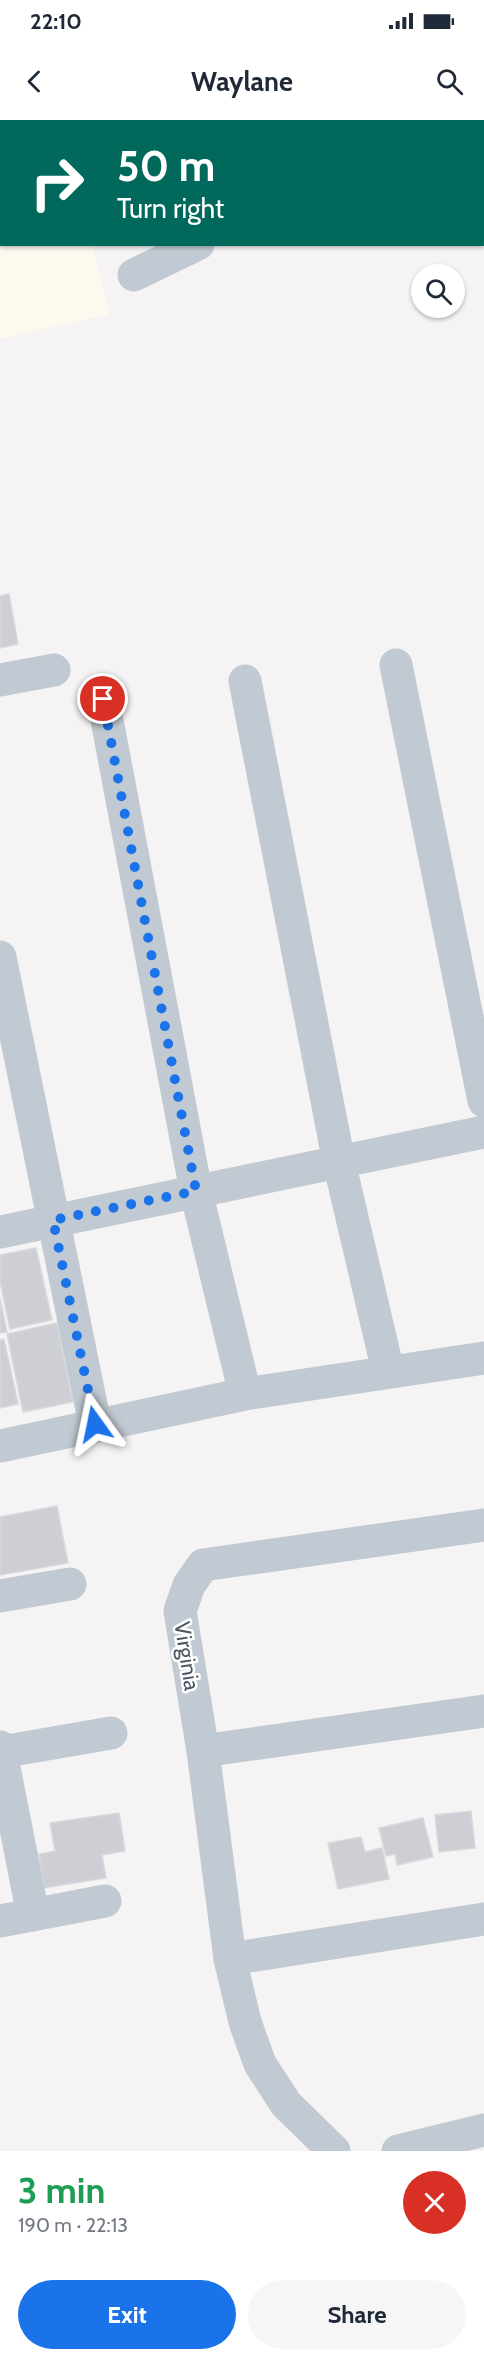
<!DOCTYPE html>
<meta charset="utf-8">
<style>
:root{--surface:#fff;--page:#f6f6f7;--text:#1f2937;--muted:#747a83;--accent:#1a73e8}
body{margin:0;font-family:Cabin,sans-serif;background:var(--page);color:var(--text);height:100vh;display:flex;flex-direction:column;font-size:22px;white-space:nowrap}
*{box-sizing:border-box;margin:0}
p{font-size:20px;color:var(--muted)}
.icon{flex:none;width:33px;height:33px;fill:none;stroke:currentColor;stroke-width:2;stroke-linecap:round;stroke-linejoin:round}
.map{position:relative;height:2031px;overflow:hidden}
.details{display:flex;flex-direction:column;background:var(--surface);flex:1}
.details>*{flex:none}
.hud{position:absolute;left:0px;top:0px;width:484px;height:126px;box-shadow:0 2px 4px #0004;background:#00695c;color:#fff;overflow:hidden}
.buttons{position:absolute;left:411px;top:144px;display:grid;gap:12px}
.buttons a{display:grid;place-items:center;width:54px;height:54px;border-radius:50%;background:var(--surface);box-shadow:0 2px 4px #0004;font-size:30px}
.pin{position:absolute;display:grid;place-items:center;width:51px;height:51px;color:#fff;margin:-26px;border:3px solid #fff;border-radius:50%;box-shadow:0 2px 6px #0007}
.me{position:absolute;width:66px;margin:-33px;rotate:348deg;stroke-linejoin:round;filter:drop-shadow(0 0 4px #0008)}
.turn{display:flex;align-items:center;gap:21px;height:126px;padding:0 18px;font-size:27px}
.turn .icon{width:78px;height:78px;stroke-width:2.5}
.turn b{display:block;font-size:42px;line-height:51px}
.round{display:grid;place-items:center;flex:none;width:63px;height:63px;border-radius:32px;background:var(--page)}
.summary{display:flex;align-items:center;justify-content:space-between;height:102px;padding:0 18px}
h1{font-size:36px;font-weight:700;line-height:45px;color:#1e9e55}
.cta{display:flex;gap:12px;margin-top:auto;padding:12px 18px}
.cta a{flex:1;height:69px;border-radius:36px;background:var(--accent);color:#fff;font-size:24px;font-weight:700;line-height:69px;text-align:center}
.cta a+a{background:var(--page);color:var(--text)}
.status{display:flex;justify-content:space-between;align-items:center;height:42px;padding:0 30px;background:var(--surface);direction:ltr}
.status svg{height:16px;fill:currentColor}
header{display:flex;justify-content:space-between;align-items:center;height:78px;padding:0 18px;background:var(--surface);font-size:27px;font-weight:700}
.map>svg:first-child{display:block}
.commercial{fill:#fdf9ef}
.building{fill:#cdcfd5;stroke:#d7d9de;stroke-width:1.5}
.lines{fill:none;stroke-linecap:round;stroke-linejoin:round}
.minor{stroke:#c1cad2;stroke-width:33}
.route{stroke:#1a73e8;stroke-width:10;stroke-dasharray:0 18}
.labels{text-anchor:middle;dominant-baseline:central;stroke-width:5;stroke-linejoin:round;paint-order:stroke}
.street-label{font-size:22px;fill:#4a5661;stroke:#fff}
</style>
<div class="status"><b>22:10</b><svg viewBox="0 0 49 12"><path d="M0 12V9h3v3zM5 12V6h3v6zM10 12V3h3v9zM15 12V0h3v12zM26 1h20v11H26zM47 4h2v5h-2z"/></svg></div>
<header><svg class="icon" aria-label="back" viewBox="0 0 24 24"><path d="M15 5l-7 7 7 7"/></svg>Waylane<svg class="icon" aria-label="search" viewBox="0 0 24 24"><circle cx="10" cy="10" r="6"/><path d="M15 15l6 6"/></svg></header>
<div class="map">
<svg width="484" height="2031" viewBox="0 0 484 2031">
<rect width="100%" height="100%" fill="#f5f3f3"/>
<!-- commercial -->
<path class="commercial" d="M 0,0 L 61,1 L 2,2 L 2,124 L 92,125 L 109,194 L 0,219 Z"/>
<!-- building -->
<g class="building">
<path d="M 0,0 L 67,2 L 2,2 L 2,124 L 6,124 L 0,126 Z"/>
<rect x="71" y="0" width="161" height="2"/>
<path d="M 9,474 L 18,524 L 0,528 L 0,476 Z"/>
<path d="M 36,1128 L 52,1200 L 10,1209 L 0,1162 L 0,1135 Z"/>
<path d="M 0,1178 L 7,1212 L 0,1213 Z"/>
<path d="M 57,1203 L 73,1282 L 23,1292 L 7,1214 Z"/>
<path d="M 4,1219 L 18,1284 L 0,1288 L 0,1220 Z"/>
<path d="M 57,1386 L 68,1443 L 0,1455 L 0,1397 Z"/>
<path d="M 471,1691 L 475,1728 L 439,1732 L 435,1695 Z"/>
<path d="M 119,1693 L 125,1731 L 102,1735 L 106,1758 L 44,1768 L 39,1734 L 55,1731 L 50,1703 Z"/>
<path d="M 423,1698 L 433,1737 L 397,1745 L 395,1734 L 386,1736 L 379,1708 Z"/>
<path d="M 361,1717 L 365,1732 L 382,1728 L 389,1759 L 338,1769 L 328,1723 Z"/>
</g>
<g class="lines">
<!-- minor -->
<g class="minor">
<path d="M 333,0 L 334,2"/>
<path d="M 134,155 L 198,124"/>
<path d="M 396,545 L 484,981"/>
<path d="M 0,560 L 54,550"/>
<path d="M 245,561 L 339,1042 L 388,1251"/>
<path d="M 103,579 L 196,1071 L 245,1274"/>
<path d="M 0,837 L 95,1304"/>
<path d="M 0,1112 L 484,1012"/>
<path d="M 0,1326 L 245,1274 L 484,1238"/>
<path d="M 0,1476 L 70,1464"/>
<path d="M 0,1627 L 33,1795"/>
<path d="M 203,1631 L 484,1591"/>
<path d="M 1,1632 L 111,1613"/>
<path d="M 0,1801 L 105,1781"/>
<path d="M 230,1839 L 484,1799"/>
<path d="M 334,2031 L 286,1984 L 260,1944 L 245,1902 L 230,1839 L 203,1631 L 180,1491 L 189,1465 L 203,1445 L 484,1405"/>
<path d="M 398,2031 L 484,2010"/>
</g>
</g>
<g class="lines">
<!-- route -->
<path class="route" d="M 95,1304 L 53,1100 L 196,1071 L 103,579"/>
</g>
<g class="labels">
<!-- street labels -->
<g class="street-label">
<text transform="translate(187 1536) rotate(81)">Virginia</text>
</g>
</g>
</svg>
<div class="buttons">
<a><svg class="icon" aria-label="search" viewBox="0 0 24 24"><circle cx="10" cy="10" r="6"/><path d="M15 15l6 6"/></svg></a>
</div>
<div class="pin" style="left:103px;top:579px;background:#d93025"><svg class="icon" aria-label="arrive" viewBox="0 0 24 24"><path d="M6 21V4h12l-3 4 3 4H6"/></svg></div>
<svg class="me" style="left:95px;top:1304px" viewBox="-20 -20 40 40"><path d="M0-17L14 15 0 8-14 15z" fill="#1a73e8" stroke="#fff" stroke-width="4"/></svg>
<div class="hud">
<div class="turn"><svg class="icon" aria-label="right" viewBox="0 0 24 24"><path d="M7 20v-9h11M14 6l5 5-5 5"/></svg><div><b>50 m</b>Turn right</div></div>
</div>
</div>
<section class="details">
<div class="summary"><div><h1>3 min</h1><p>190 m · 22:13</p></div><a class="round" style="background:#d93025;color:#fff"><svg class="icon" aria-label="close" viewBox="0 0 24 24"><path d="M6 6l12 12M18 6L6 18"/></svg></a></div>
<div class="cta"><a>Exit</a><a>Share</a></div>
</section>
